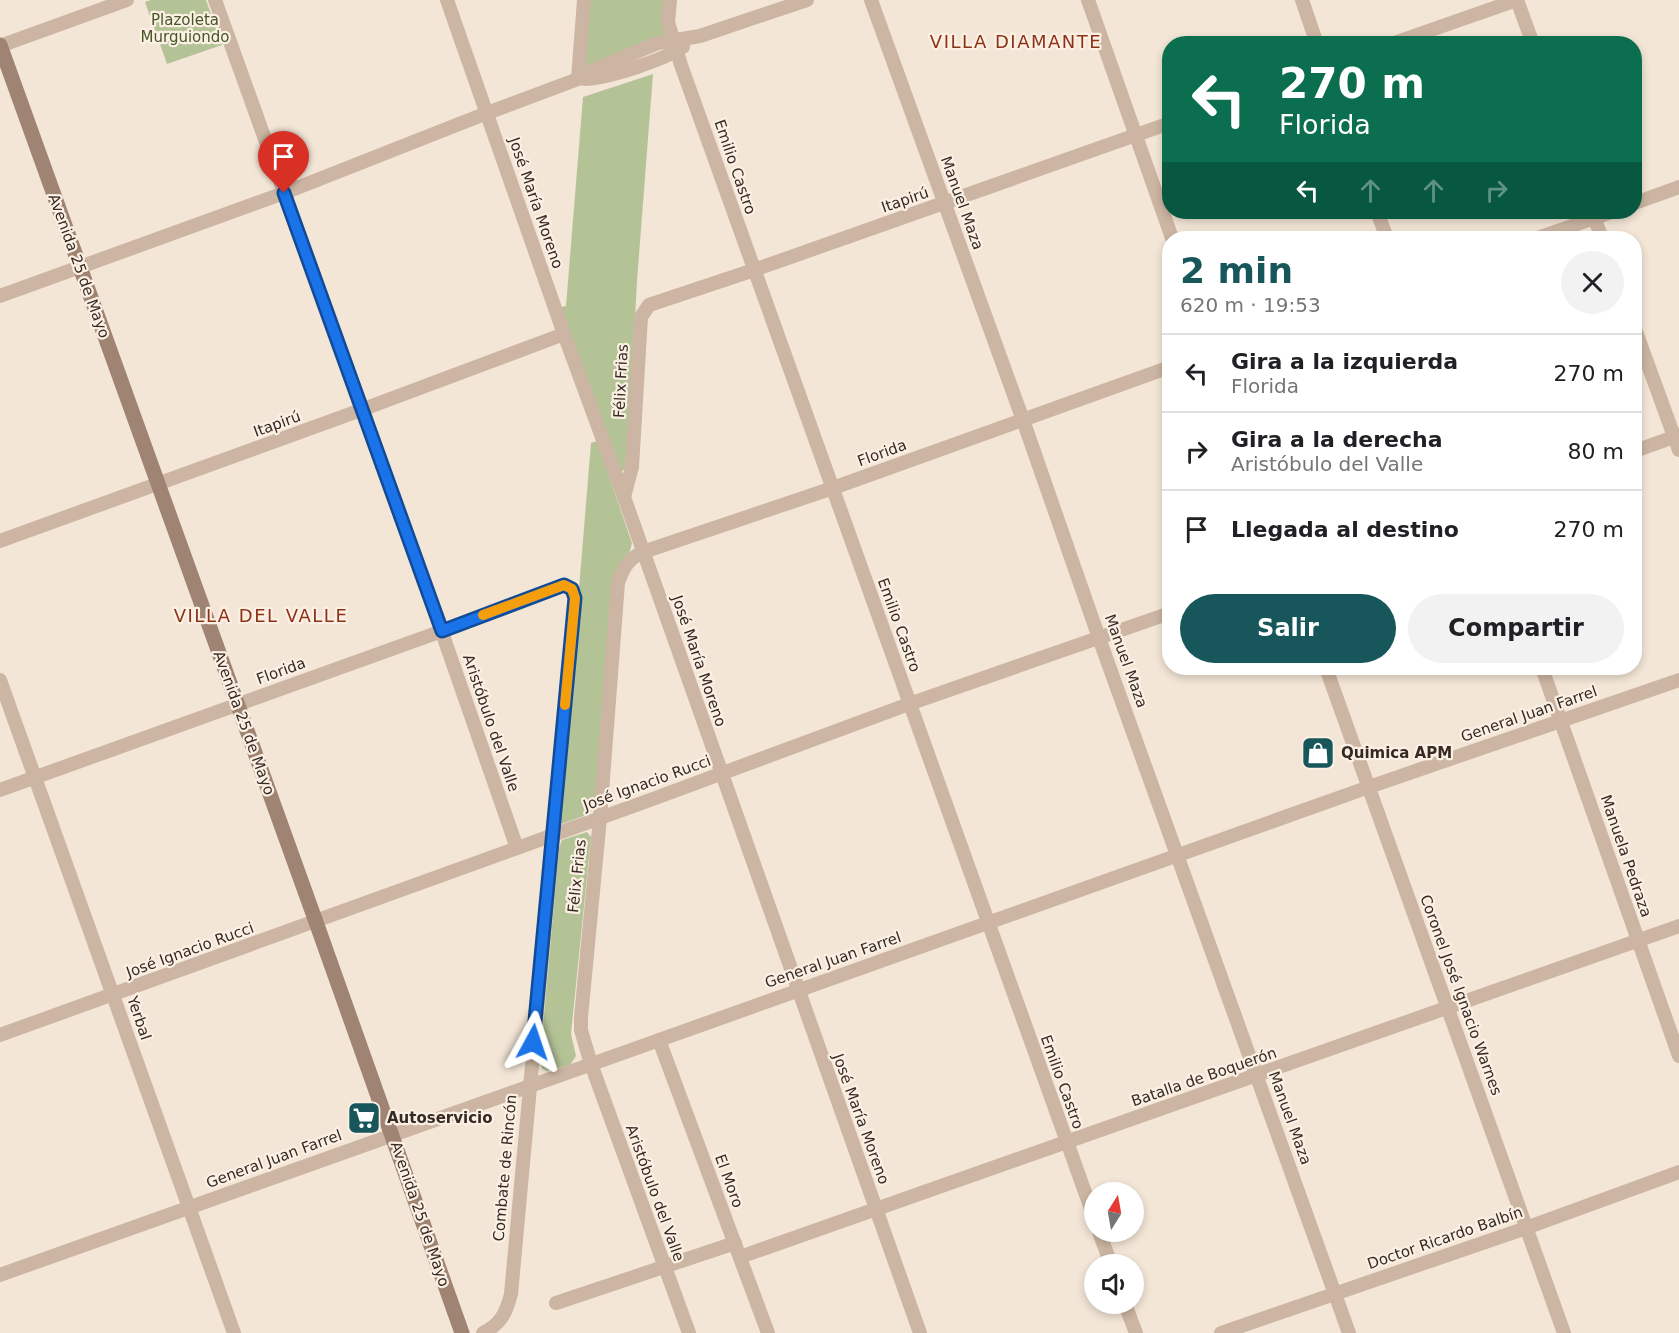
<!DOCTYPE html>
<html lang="es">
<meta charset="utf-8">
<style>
:root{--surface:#fff;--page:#f2f2f2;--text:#202124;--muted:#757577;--line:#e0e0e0;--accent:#17565b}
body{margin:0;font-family:"DejaVu Sans",sans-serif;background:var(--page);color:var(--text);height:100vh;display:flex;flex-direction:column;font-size:22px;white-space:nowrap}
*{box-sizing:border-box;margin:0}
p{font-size:20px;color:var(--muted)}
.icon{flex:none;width:33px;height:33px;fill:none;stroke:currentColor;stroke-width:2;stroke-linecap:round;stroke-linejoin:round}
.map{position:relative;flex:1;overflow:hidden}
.drawer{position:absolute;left:1162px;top:231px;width:480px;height:444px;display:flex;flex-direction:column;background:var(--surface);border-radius:24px;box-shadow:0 3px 9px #0003}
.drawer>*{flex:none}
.hud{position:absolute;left:1162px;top:36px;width:480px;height:183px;border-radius:24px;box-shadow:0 3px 9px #0003;background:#0b6e4f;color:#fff;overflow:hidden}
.needle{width:39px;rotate:11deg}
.fabs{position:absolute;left:1084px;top:1182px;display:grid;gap:12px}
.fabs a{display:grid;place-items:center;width:60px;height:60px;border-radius:50%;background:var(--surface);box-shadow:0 3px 9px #0003;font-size:30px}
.pin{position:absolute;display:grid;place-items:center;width:51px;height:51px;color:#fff;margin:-62px -26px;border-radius:50% 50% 50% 0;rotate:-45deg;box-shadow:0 0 6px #0007}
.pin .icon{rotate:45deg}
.me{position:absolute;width:66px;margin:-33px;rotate:5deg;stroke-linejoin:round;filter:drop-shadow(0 0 4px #0008)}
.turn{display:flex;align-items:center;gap:21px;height:126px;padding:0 18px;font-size:27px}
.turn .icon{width:78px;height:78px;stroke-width:2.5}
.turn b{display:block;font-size:42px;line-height:51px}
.lanes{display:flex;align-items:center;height:57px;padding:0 18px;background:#0003;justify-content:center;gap:30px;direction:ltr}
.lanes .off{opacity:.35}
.round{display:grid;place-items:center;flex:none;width:63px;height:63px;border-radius:32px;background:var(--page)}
.headline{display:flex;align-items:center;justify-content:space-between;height:102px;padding:0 18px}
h1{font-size:36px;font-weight:700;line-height:45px;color:var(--accent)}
.primary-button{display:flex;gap:12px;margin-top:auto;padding:12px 18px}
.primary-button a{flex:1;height:69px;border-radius:36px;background:var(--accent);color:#fff;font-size:24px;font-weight:700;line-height:69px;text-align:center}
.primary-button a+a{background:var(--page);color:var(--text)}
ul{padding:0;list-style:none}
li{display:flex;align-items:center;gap:18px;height:78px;padding:0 18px;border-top:2px solid var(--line)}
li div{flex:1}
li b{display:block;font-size:22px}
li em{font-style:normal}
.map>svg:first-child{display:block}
.green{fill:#b4c396}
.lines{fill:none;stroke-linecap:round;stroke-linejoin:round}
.street{stroke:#ccb5a2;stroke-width:14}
.secondary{stroke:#a08473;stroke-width:15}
.route-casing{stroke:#114b97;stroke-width:15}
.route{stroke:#1a73e8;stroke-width:10}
.slow{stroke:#f59e0b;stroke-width:10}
.labels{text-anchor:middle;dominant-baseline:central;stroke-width:4.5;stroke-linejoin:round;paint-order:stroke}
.park-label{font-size:15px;fill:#455627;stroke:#fbf0e3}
.street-label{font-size:15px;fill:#362a25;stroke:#fbf0e3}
.poi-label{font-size:15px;font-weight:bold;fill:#362a25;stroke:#fbf0e3;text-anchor:start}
.quarter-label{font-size:18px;letter-spacing:1.5px;fill:#8c3317;stroke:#fbf0e3}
</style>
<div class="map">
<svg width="1679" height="1333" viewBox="0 0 1679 1333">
<rect width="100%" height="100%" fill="#f3e6d7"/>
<!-- green -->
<g class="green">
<path d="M 151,0 L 206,0 L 222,45 L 167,64 L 145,2 Z"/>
<path d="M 586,0 L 667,0 L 664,37 L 580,69 Z"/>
<path d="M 653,74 L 637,281 L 627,468 L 620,472 L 561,307 L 566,306 L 583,97 Z"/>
<path d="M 597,441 L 632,543 L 630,551 L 622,563 L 615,582 L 594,807 L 589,814 L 562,824 L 560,820 L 591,443 Z"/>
<path d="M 587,832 L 591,837 L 571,1034 L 576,1056 L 570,1065 L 547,1071 L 542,1068 L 540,1060 L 559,848 L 562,840 Z"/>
</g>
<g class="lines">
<!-- street -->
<g class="street">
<path d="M 215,0 L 437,618 L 517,848"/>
<path d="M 447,0 L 564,334 L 624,497 L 920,1333"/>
<path d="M 670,0 L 668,22 L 681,65 L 1095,1220"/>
<path d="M 871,0 L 1023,420 L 1099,638 L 1349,1333"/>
<path d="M 1088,0 L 1172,238"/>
<path d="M 1302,0 L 1317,44"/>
<path d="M 1517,0 L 1533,44"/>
<path d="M 1391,44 L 1517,0"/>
<path d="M 0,46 L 127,0"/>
<path d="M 578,79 L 584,0"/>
<path d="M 585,79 C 609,78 663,60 683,47"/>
<path d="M 1635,203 L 1679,187"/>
<path d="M 1377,212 L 1387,238"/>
<path d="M 1592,212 L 1602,238"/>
<path d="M 1537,238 L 1612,212"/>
<path d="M 0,296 L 284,193 L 487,113 L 578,79 L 586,73 L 658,43 L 700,36 L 807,0"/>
<path d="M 1635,329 L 1679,450"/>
<path d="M 1635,451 L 1679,435"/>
<path d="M 624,497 L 632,467 L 641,317 L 649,305 L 754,270 L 1170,123"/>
<path d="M 0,541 L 361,410 L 564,334"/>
<path d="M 1326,668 L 1564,1333"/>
<path d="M 1542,668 L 1679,1056"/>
<path d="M 0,680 L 234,1333"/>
<path d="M 0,790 L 442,631 L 564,585 L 571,589 L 575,598 L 511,1294 C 506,1313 501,1324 483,1333"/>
<path d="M 0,1035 L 650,800 L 909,704 L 1170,613"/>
<path d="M 659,1040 L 768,1333"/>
<path d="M 1099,1232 L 1111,1264"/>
<path d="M 740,1257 L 1679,926"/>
<path d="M 0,1275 L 1369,787 L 1679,680"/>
<path d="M 556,1303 L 735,1243"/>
<path d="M 1125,1304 L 1136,1333"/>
<path d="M 689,1333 L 591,1064 L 581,1030 L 581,1017 L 600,818 L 618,583 C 623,568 628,559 643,552 L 833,488 L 1170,367"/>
<path d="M 1221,1333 L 1526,1228 L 1679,1172"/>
</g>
<!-- secondary -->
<path class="secondary" d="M 0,45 L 316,922 L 462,1333"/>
</g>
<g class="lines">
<defs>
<path id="route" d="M 284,193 L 442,631 L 564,585 L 572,589 L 575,598 L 533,1042"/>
</defs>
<!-- route casing -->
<use href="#route" class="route-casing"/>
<!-- route -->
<use href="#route" class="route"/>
<!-- slow -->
<path class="slow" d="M 483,615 L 564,585 L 572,589 L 575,598 L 565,705"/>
</g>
<!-- icons -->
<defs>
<symbol id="shop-square" viewBox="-11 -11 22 22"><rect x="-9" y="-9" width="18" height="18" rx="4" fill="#17565b" stroke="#fbf0e3"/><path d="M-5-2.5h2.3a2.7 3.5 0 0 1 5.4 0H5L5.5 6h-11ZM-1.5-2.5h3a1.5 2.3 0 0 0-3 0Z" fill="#fff"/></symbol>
<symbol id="supermarket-square" viewBox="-11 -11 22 22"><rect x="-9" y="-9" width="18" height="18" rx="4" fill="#17565b" stroke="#fbf0e3"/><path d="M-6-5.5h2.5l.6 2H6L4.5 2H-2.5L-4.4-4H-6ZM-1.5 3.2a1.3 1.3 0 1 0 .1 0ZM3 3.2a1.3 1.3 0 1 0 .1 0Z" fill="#fff"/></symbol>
</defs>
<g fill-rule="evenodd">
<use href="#shop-square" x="1299" y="734" width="38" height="38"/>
<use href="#supermarket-square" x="345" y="1099" width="38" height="38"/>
</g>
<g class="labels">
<!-- park labels -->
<g class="park-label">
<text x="185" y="20">Plazoleta<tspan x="185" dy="17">Murguiondo</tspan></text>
</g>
<!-- street labels -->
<g class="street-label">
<text transform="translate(735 167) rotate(71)">Emilio Castro</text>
<text transform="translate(905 200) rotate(-19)">Itapirú</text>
<text transform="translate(536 203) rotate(71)">José María Moreno</text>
<text transform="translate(962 203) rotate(70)">Manuel Maza</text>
<text transform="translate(79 266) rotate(70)">Avenida 25 de Mayo</text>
<text transform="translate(621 381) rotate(-87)">Félix Frias</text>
<text transform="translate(277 424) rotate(-20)">Itapirú</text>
<text transform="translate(882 453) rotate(-20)">Florida</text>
<text transform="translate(899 625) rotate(70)">Emilio Castro</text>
<text transform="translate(699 661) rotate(71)">José María Moreno</text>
<text transform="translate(1126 661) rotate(70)">Manuel Maza</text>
<text transform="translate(281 671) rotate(-20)">Florida</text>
<text transform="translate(1529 714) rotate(-19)">General Juan Farrel</text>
<text transform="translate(244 723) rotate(70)">Avenida 25 de Mayo</text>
<text transform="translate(491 723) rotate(71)">Aristóbulo del Valle</text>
<text transform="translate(647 783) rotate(-20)">José Ignacio Rucci</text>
<text transform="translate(1626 856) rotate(71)">Manuela Pedraza</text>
<text transform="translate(577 876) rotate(-84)">Félix Frias</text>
<text transform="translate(190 950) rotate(-20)">José Ignacio Rucci</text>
<text transform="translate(833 960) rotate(-19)">General Juan Farrel</text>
<text transform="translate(1461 995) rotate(70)">Coronel José Ignacio Warnes</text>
<text transform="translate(139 1018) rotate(71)">Yerbal</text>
<text transform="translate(1204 1077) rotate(-19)">Batalla de Boquerón</text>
<text transform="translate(1062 1082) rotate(70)">Emilio Castro</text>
<text transform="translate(1290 1118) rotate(70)">Manuel Maza</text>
<text transform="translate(861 1119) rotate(70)">José María Moreno</text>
<text transform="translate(274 1159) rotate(-20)">General Juan Farrel</text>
<text transform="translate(505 1168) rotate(-85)">Combate de Rincón</text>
<text transform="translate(729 1181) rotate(70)">El Moro</text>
<text transform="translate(655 1193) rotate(70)">Aristóbulo del Valle</text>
<text transform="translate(420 1214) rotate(71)">Avenida 25 de Mayo</text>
<text transform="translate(1445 1238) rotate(-19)">Doctor Ricardo Balbín</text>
</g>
<!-- poi labels -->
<g class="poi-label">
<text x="1341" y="753">Quimica APM</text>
<text x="387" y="1118">Autoservicio</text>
</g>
<!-- quarter labels -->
<g class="quarter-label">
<text x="1016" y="41">VILLA DIAMANTE</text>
<text x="261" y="615">VILLA DEL VALLE</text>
</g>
</g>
</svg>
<div class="fabs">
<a><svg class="needle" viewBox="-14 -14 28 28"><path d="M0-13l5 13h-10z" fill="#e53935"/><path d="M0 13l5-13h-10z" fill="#757577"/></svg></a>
<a><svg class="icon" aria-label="sound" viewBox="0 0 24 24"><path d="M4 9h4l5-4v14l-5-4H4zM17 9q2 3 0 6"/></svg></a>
</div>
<div class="pin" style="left:284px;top:193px;background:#d93025"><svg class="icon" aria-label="arrive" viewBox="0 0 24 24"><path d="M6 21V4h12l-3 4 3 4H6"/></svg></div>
<svg class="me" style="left:533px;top:1042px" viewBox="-20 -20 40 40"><path d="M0-17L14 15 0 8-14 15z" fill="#1a73e8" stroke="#fff" stroke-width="4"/></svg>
<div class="hud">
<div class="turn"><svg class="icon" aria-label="left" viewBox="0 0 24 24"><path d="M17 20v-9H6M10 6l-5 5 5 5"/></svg><div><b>270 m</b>Florida</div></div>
<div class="lanes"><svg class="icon" aria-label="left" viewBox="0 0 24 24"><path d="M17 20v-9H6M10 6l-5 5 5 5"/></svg><svg class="icon off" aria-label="ahead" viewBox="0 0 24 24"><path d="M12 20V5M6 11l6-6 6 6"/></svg><svg class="icon off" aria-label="ahead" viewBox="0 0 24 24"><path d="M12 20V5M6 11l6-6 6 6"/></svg><svg class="icon off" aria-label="right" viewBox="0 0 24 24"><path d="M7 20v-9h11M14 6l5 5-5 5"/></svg></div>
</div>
<section class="drawer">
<div class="headline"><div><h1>2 min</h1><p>620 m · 19:53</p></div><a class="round"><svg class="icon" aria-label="close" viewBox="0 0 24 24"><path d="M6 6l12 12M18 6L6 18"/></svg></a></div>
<ul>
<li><svg class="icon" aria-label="left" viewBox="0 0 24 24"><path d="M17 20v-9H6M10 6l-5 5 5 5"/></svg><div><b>Gira a la izquierda</b><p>Florida</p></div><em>270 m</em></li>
<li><svg class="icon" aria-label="right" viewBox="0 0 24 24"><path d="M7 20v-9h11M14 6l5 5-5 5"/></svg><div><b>Gira a la derecha</b><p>Aristóbulo del Valle</p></div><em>80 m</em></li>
<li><svg class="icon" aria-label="arrive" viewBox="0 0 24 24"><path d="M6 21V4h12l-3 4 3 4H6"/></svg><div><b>Llegada al destino</b></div><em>270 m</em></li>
</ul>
<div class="primary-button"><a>Salir</a><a>Compartir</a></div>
</section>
</div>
